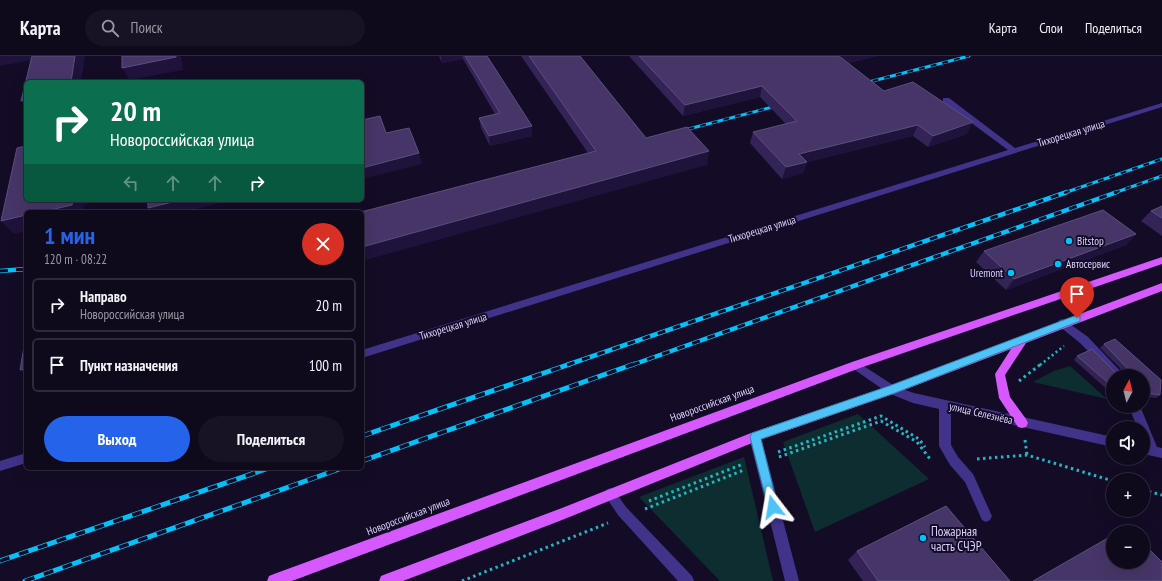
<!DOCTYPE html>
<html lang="ru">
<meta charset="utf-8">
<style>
:root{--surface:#0f091c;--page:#181225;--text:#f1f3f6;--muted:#9b9aa3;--line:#2f2a3b;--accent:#2563eb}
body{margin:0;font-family:"PT Sans Narrow",sans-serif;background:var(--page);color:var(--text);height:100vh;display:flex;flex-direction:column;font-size:15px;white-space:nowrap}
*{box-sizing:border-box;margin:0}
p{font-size:13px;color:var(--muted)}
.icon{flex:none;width:22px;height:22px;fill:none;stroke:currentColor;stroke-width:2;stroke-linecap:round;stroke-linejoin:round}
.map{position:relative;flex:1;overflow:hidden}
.side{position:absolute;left:24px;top:154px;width:340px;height:260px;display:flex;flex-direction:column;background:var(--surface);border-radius:6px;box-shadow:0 4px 16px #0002,0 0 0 1px var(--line)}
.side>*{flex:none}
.hud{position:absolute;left:24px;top:24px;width:340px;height:122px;border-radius:6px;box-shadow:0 4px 16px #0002,0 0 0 1px var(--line);background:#0b6e4f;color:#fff;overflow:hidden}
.needle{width:26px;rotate:7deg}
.fabs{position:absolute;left:1106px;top:313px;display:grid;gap:8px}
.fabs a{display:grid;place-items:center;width:44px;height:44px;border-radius:50%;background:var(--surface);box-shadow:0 4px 16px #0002,0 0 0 1px var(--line);font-size:20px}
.pin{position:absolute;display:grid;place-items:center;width:34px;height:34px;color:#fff;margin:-41px -17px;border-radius:50% 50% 50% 0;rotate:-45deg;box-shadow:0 0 4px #0007}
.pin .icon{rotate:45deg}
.me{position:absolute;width:44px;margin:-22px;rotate:346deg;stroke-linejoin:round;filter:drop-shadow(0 0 3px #0008)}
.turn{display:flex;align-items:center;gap:14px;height:84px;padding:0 20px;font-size:18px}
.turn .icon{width:52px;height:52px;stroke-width:2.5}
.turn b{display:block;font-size:28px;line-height:34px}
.lanes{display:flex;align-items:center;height:38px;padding:0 20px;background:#0003;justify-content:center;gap:20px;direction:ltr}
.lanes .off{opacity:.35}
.round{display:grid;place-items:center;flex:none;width:42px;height:42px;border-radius:21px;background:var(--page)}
.head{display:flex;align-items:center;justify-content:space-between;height:68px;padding:0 20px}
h1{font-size:24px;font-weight:600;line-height:30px;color:var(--accent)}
.action{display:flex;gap:8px;margin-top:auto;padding:8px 20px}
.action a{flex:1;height:46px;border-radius:24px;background:var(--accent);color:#fff;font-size:16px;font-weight:600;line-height:46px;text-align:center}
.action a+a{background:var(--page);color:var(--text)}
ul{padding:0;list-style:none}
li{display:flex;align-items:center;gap:12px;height:54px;margin:0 8px 6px;padding:0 12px;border:2px solid var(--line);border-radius:6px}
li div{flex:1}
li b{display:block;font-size:15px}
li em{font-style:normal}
header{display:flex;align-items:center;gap:24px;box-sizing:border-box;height:56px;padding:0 20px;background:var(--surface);border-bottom:1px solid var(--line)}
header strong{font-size:19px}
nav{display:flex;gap:22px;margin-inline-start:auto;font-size:14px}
.search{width:280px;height:36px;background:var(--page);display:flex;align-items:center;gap:10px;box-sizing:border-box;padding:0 14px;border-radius:22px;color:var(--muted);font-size:15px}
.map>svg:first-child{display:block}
.green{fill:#0e2d31}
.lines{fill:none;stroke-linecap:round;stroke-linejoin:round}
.path-far1{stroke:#22b8c2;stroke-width:2.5;stroke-dasharray:2 3;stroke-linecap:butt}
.path{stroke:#22b8c2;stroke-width:3;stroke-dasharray:2.5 3.5;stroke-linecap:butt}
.minor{fill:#41328a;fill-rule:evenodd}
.major{fill:#d658ff;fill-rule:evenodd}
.rail-far2-casing{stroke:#00c3fc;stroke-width:3}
.rail-far1-casing{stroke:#00c3fc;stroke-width:4.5}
.rail-casing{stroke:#00c3fc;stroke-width:5}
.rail-far2{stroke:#140c26;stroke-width:2;stroke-dasharray:6;stroke-linecap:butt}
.rail-far1{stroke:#140c26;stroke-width:3;stroke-dasharray:8;stroke-linecap:butt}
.rail{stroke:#140c26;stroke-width:3.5;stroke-dasharray:10;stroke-linecap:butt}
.wall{fill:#342356}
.shaded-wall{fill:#1f123b}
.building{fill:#463668;stroke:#5d4e80}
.route{fill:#4fc3f7;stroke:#337fa1}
.poi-dot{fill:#00c3fc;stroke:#140c26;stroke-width:1.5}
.labels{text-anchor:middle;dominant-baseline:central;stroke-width:4;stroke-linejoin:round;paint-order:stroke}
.street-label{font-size:11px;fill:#dcd1ff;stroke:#140c26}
.poi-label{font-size:11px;fill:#dcd1ff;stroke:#140c26;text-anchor:start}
.near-poi-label{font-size:13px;fill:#dcd1ff;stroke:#140c26;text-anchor:start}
</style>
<header>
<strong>Карта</strong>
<div class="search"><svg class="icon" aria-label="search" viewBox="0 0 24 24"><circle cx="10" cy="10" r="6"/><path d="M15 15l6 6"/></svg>Поиск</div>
<nav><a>Карта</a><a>Слои</a><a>Поделиться</a></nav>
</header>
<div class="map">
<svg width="1162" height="525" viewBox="0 0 1162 525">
<rect width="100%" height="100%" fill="#140c26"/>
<!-- green -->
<g class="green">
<path d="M 1070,310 L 1107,343 L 1033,326 L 1054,315 Z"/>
<path d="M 858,358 L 929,423 L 815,476 L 783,386 Z"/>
<path d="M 744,401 L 773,525 L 720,525 L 639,441 Z"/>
</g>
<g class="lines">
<!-- path-far1 -->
<path class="path-far1" d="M 1040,309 L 1064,290"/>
<!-- path -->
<g class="path">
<path d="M 1019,325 L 1041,308"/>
<path d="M 1025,384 L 1027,399"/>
<path d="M 778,396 L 881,360 L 919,383 L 925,391"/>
<path d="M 779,401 L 881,365 L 917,386 L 930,403"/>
<path d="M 977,403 L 1027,399 L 1113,425"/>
<path d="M 1143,434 L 1162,439"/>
<path d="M 649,445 L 743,408"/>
<path d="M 645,453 L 744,414"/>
<path d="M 462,525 L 608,467"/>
</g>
<!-- minor -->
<g class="minor">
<path d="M 943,42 L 949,42 L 1015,92 L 1162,47 L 1162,51 L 362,302 L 362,294 L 1008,94 L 943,46 Z"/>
<path d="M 1063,263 L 1088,281 L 1125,320 L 1113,320 L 1080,287 L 1059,270 L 1058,267 L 1059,264 Z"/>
<path d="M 856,305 L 896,331 L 914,337 L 1113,381 L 1113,391 L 951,355 L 951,389 L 958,401 L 973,418 L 992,460 L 990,464 L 986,466 L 982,464 L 965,426 L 950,409 L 939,390 L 939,353 L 913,347 L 888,337 L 852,312 L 851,309 L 852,306 Z"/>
<path d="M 1128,350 L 1140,350 L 1157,391 L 1162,392 L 1162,402 L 1143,398 L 1143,372 L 1138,372 Z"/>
<path d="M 755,376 L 759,377 L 761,381 L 799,525 L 785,525 L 749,381 L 751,377 Z"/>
<path d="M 26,397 L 26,407 L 0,415 L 0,405 Z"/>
<path d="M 610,432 L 614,434 L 626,451 L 692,520 L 694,525 L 678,525 L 618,459 L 604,438 L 606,434 Z"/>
</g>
<!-- major -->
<g class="major">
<path d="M 1162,201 L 1162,208 L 860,312 L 292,525 L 267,525 L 269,520 L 274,518 L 852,306 Z"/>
<path d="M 1162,227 L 1162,235 L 1026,287 L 1005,319 L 1010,341 L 1026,363 L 1028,367 L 1026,371 L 1022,372 L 1018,371 L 999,342 L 995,318 L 1011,293 L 896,337 L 757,385 L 562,464 L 403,525 L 379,525 L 381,520 L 386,518 L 562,452 L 751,377 L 889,330 Z"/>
</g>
<defs>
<g id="rail-far2">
<path d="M 861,28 L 969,0"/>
<path d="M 677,76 L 780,49"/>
<path d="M 1064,137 L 1162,103"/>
<path d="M 1114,137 L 1162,120"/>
</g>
<g id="rail-far1">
<path d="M 0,215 L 26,213"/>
<path d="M 567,309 L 1067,136"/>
<path d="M 632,309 L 1117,136"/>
</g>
<g id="rail">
<path d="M 362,380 L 570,308"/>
<path d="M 362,405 L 634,308"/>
<path d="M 0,505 L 269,412"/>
<path d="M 25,525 L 342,412"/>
</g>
</defs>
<!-- rail-far2 casing -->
<use href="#rail-far2" class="rail-far2-casing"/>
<!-- rail-far1 casing -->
<use href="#rail-far1" class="rail-far1-casing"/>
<!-- rail casing -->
<use href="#rail" class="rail-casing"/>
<!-- rail-far2 -->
<use href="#rail-far2" class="rail-far2"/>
<!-- rail-far1 -->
<use href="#rail-far1" class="rail-far1"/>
<!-- rail -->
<use href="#rail" class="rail"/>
</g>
<!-- wall -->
<g class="wall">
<path d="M 439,0 L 487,0 L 532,70 L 532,80 L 490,90 L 481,72 L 479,62 L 495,58 L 463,3 L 442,7 Z"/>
<path d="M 521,0 L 580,0 L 646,82 L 707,109 L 588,97 Z"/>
<path d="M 629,0 L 877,0 L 848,7 L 884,35 L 967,78 L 928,91 L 913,80 L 807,106 L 803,117 L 782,123 L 750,87 L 753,76 L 786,68 L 760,41 L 683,60 Z"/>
<path d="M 1162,150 L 1162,180 L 1141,165 L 1151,155 Z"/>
<path d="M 1136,178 L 1126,189 L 1006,234 L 976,206 L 984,195 Z"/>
<path d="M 1115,283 L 1161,324 L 1160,339 L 1156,342 L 1143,340 L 1143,320 L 1113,320 L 1113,336 L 1110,336 L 1074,304 L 1077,300 L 1092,293 L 1116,317 L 1125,317 L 1100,292 L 1104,288 Z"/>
<path d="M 857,495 L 1010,525 L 863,525 L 848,504 Z"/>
</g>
<!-- shaded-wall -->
<g class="shaded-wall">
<path d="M 0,0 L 42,0 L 43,2 L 0,10 Z"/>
<path d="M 75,0 L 85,0 L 81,26 L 71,26 Z"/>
<path d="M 176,0 L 181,0 L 183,14 L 130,24 L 122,12 Z"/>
<path d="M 441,0 L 462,0 L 463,3 L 442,7 Z"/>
<path d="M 837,0 L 877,0 L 834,10 Z"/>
<path d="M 762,30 L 760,41 L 683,60 L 685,49 Z"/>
<path d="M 26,44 L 26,51 L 21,45 Z"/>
<path d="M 973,66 L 967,78 L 928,91 L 933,80 Z"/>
<path d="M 918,69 L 913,80 L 807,106 L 803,117 L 782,123 L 786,111 L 799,98 Z"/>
<path d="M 532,70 L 532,80 L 490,90 L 489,80 Z"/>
<path d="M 709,95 L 707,109 L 362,205 L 362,191 Z"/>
<path d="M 419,97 L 422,108 L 362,123 L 362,112 Z"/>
<path d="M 73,144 L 104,144 L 84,149 L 83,156 L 41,156 Z"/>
<path d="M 181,144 L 233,144 L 183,156 L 151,156 L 148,152 Z"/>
<path d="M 26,159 L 26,175 L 14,178 L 1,165 Z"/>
<path d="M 1136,178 L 1126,189 L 1006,234 L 1014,223 Z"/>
<path d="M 26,313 L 26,319 L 20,314 Z"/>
</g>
<!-- building -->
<g class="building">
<path d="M 32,0 L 75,0 L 71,26 L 26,26 L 26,44 L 21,45 Z"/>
<path d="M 122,0 L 176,0 L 176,1 L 122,12 Z"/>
<path d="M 465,0 L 487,0 L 532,70 L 489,80 L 479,62 L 500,57 Z"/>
<path d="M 529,0 L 580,0 L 646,82 L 687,71 L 709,95 L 362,191 L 362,156 L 361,156 L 596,95 Z"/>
<path d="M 639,0 L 839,0 L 884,35 L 913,26 L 973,66 L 933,80 L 918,69 L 799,98 L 807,106 L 786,111 L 753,76 L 797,65 L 762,30 L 685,49 Z"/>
<path d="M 380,60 L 386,77 L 409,72 L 419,97 L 362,112 L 362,64 Z"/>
<path d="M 26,90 L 26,144 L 73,144 L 72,149 L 41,156 L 26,156 L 26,159 L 1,165 L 17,92 Z"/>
<path d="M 148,144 L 181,144 L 148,152 Z"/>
<path d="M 1162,150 L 1162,162 L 1151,155 Z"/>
<path d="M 1103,154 L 1136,178 L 1014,223 L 984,195 Z"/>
<path d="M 26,279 L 26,313 L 20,314 Z"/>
<path d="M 1115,283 L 1161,324 L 1160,339 L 1143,336 L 1143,320 L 1113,320 L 1113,331 L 1077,300 L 1092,293 L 1116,317 L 1130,317 L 1130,315 L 1104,288 Z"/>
<path d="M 946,450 L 1010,525 L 878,525 L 857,495 Z"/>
<path d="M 1127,471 L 1132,476 L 1118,476 Z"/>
<path d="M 1113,479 L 1113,506 L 1143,506 L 1143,487 L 1162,506 L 1162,525 L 1033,525 Z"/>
</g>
<!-- route -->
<path class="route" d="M 1077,259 L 1080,260 L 1080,265 L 895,337 L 761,383 L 778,451 L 777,455 L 773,457 L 769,455 L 750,381 L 752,377 L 889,330 Z"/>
<!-- markers -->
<g class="poi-dot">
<circle cx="1069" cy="185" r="4"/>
<circle cx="1058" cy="208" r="4"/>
<circle cx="1011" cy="217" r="4"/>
<circle cx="923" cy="482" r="4"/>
</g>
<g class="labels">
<!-- street labels -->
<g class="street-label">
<text transform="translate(1071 77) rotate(-17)">Тихорецкая улица</text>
<text transform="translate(762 173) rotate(-17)">Тихорецкая улица</text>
<text transform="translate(453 270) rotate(-17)">Тихорецкая улица</text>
<text transform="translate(712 347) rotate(-20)">Новороссийская улица</text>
<text transform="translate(981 357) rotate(13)">улица Селезнёва</text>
<text transform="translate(408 460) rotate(-21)">Новороссийская улица</text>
</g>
<!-- poi labels -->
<g class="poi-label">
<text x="1077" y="185">Bitstop</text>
<text x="1066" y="208">Автосервис</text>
<text x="1003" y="217" text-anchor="end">Uremont</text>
</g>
<!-- near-poi labels -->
<g class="near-poi-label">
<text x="931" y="475">Пожарная<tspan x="931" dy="15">часть СЧЭР</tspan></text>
</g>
</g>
</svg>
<div class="fabs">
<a><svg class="needle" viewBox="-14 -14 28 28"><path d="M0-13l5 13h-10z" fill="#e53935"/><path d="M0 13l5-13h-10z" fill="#9b9aa3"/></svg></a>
<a><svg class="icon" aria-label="sound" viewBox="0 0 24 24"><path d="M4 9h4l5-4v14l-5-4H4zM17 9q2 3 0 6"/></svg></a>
<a>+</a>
<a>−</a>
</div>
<div class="pin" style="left:1077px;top:262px;background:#d93025"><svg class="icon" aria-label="arrive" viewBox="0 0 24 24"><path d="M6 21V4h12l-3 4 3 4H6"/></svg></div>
<svg class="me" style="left:773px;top:451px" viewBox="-20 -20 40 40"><path d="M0-17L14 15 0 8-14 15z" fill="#4fc3f7" stroke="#fff" stroke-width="4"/></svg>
<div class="hud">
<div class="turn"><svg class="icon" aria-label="right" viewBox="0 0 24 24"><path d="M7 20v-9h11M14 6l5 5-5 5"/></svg><div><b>20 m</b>Новороссийская улица</div></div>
<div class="lanes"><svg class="icon off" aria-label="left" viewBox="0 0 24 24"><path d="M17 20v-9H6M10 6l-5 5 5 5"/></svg><svg class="icon off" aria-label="ahead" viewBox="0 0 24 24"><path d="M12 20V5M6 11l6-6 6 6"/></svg><svg class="icon off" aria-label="ahead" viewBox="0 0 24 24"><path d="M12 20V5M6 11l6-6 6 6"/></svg><svg class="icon" aria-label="right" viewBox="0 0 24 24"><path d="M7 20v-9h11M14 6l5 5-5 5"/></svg></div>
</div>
<section class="side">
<div class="head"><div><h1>1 мин</h1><p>120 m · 08:22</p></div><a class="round" style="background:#d93025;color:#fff"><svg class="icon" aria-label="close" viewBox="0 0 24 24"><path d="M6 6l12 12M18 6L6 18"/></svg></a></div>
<ul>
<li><svg class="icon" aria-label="right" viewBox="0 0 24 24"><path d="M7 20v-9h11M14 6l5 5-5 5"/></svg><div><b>Направо</b><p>Новороссийская улица</p></div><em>20 m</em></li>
<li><svg class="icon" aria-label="arrive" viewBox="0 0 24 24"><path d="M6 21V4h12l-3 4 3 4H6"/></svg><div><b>Пункт назначения</b></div><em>100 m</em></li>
</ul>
<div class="action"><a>Выход</a><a>Поделиться</a></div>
</section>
</div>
